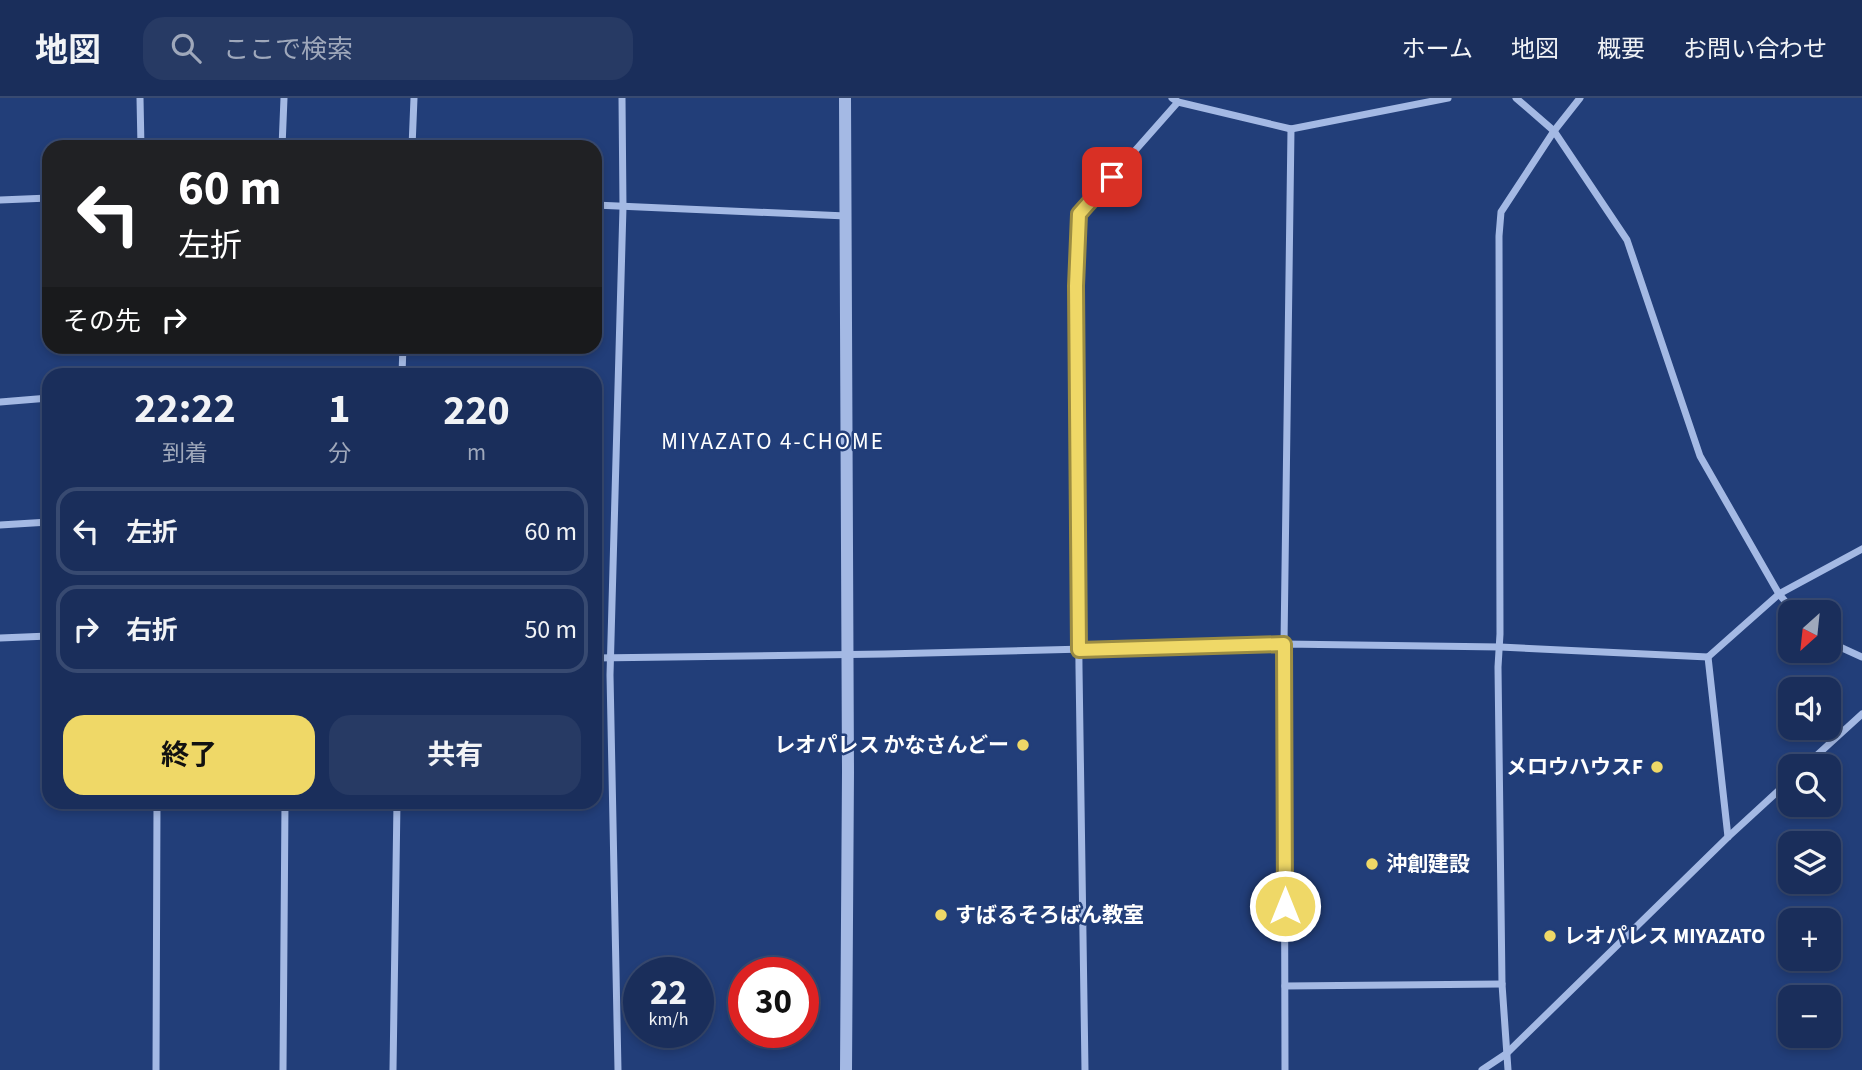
<!DOCTYPE html>
<html lang="ja">
<meta charset="utf-8">
<style>
:root{--surface:#1a2e5b;--page:#273a64;--text:#f1f3f6;--muted:#9fa8bb;--line:#384a71;--accent:#efd867}
body{margin:0;font-family:"Source Sans 3","Noto Sans JP",sans-serif;background:var(--page);color:var(--text);height:100vh;display:flex;flex-direction:column;font-size:26px;white-space:nowrap}
*{box-sizing:border-box;margin:0}
p{font-size:23px;color:var(--muted)}
.icon{flex:none;width:38px;height:38px;fill:none;stroke:currentColor;stroke-width:2;stroke-linecap:round;stroke-linejoin:round}
.map{position:relative;flex:1;overflow:hidden}
.panel{position:absolute;left:42px;top:270px;width:560px;height:441px;display:flex;flex-direction:column;background:var(--surface);border-radius:21px;box-shadow:0 4px 10px #0003,0 0 0 2px var(--line)}
.panel>*{flex:none}
.banner{position:absolute;left:42px;top:42px;width:560px;height:214px;border-radius:21px;box-shadow:0 4px 10px #0003,0 0 0 2px var(--line);background:#202124;color:#fff;overflow:hidden}
.needle{width:46px;rotate:207deg}
.buttons{position:absolute;left:1778px;top:502px;display:grid;gap:14px}
.buttons a{display:grid;place-items:center;width:63px;height:63px;border-radius:14px;background:var(--surface);box-shadow:0 4px 10px #0003,0 0 0 2px var(--line);font-size:35px}
.speed{position:absolute;left:623px;top:859px;display:flex;gap:14px;font-size:35px;font-weight:700;text-align:center}
.speed>*{display:grid;place-content:center;width:91px;height:91px;border-radius:50%;background:var(--surface);box-shadow:0 4px 10px #0003,0 0 0 2px var(--line);line-height:1}
.speed small{font-size:18px;font-weight:400}
.speed .limit{border:10px solid #d22;background:#fff;color:#111}
.pin{position:absolute;display:grid;place-items:center;width:60px;height:60px;color:#fff;margin:-30px;border-radius:14px;box-shadow:0 4px 10px #0006}
.me{position:absolute;width:77px;margin:-38px;rotate:0deg;stroke-linejoin:round;filter:drop-shadow(0 0 5px #0008)}
.turn{display:flex;align-items:center;gap:24px;height:147px;padding:0 21px;font-size:32px}
.turn .icon{width:91px;height:91px;stroke-width:2.5}
.turn b{display:block;font-size:49px;line-height:60px}
.then{display:flex;align-items:center;height:66px;padding:0 21px;background:#0003;gap:14px;font-size:26px}
.eta{display:flex;justify-content:space-evenly;align-items:center;height:119px;text-align:center}
.eta b{font-size:42px;font-weight:700;line-height:49px}
.cta{display:flex;gap:14px;margin-top:auto;padding:14px 21px}
.cta a{flex:1;height:80px;border-radius:21px;background:var(--accent);color:#111;font-size:28px;font-weight:700;line-height:80px;text-align:center}
.cta a+a{background:var(--page);color:var(--text)}
ul{padding:0;list-style:none}
li{display:flex;align-items:center;gap:21px;height:88px;margin:0 14px 10px;padding:0 7px;border:4px solid var(--line);border-radius:21px}
li div{flex:1}
li b{display:block;font-size:26px}
li em{font-style:normal}
header{display:flex;align-items:center;gap:42px;box-sizing:border-box;height:98px;padding:0 35px;background:var(--surface);border-bottom:2px solid var(--line)}
header strong{font-size:33px}
nav{display:flex;gap:38px;margin-inline-start:auto;font-size:24px}
.search{width:490px;height:63px;background:var(--page);display:flex;align-items:center;gap:18px;box-sizing:border-box;padding:0 24px;border-radius:21px;color:var(--muted);font-size:26px}
.map>svg:first-child{display:block}
.lines{fill:none;stroke-linecap:round;stroke-linejoin:round}
.minor{stroke:#a4b9e4;stroke-width:7}
.tertiary{stroke:#a4b9e4;stroke-width:12}
.route-casing{stroke:#9b8c43;stroke-width:18}
.route{stroke:#efd867;stroke-width:12}
.poi-dot{fill:#efd867;stroke:#223e79;stroke-width:2.5}
.labels{text-anchor:middle;dominant-baseline:central;stroke-width:5;stroke-linejoin:round;paint-order:stroke}
.poi-label{font-size:21px;font-weight:bold;fill:#fff;stroke:#223e79;text-anchor:start}
.neighbourhood-label{font-size:23px;letter-spacing:2px;fill:#fff;stroke:#223e79}
</style>
<header>
<strong>地図</strong>
<div class="search"><svg class="icon" aria-label="search" viewBox="0 0 24 24"><circle cx="10" cy="10" r="6"/><path d="M15 15l6 6"/></svg>ここで検索</div>
<nav><a>ホーム</a><a>地図</a><a>概要</a><a>お問い合わせ</a></nav>
</header>
<div class="map">
<svg width="1862" height="972" viewBox="0 0 1862 972">
<rect width="100%" height="100%" fill="#223e79"/>
<g class="lines">
<!-- minor -->
<g class="minor">
<path d="M 140,0 L 141,49"/>
<path d="M 1172,0 L 1178,4 L 1291,31 L 1448,0"/>
<path d="M 1516,0 L 1554,33 L 1627,142 L 1700,358 L 1779,496 L 1794,514"/>
<path d="M 282,49 L 284,0"/>
<path d="M 412,49 L 414,0"/>
<path d="M 0,102 L 49,100"/>
<path d="M 595,107 L 846,118"/>
<path d="M 402,276 L 403,248"/>
<path d="M 0,304 L 49,300"/>
<path d="M 0,427 L 49,424"/>
<path d="M 0,540 L 49,538"/>
<path d="M 1829,544 L 1862,559"/>
<path d="M 1708,559 L 1728,739"/>
<path d="M 595,560 L 885,556 L 1284,546 L 1500,549 L 1708,559 L 1779,496 L 1862,451"/>
<path d="M 1805,668 L 1862,616"/>
<path d="M 1285,888 L 1502,886"/>
<path d="M 156,972 L 157,704"/>
<path d="M 283,972 L 285,704"/>
<path d="M 393,972 L 397,704"/>
<path d="M 618,972 L 610,577 L 623,109 L 622,0"/>
<path d="M 1085,972 L 1079,570 L 1076,188 L 1079,116 L 1178,4"/>
<path d="M 1285,972 L 1284,546 L 1291,31"/>
<path d="M 1482,972 L 1506,956 L 1728,739 L 1790,682"/>
<path d="M 1508,972 L 1502,886 L 1498,569 L 1500,536 L 1499,138 L 1501,114 L 1554,33 L 1580,0"/>
</g>
<!-- tertiary -->
<path class="tertiary" d="M 845,0 L 848,674 L 846,972"/>
</g>
<g class="lines">
<defs>
<path id="route" d="M 1112,79 L 1079,116 L 1076,188 L 1079,552 L 1284,546 L 1285,808"/>
</defs>
<!-- route casing -->
<use href="#route" class="route-casing"/>
<!-- route -->
<use href="#route" class="route"/>
</g>
<!-- markers -->
<g class="poi-dot">
<circle cx="1023" cy="647" r="7"/>
<circle cx="1657" cy="669" r="7"/>
<circle cx="1372" cy="766" r="7"/>
<circle cx="941" cy="817" r="7"/>
<circle cx="1550" cy="838" r="7"/>
</g>
<g class="labels">
<!-- poi labels -->
<g class="poi-label">
<text x="1009" y="647" text-anchor="end">レオパレス かなさんどー</text>
<text x="1643" y="669" text-anchor="end">メロウハウスF</text>
<text x="1386" y="766">沖創建設</text>
<text x="955" y="817">すばるそろばん教室</text>
<text x="1564" y="838">レオパレス MIYAZATO</text>
</g>
<!-- neighbourhood labels -->
<g class="neighbourhood-label">
<text x="773" y="343">MIYAZATO 4-CHOME</text>
</g>
</g>
</svg>
<div class="buttons">
<a><svg class="needle" viewBox="-14 -14 28 28"><path d="M0-13l5 13h-10z" fill="#e53935"/><path d="M0 13l5-13h-10z" fill="#9fa8bb"/></svg></a>
<a><svg class="icon" aria-label="sound" viewBox="0 0 24 24"><path d="M4 9h4l5-4v14l-5-4H4zM17 9q2 3 0 6"/></svg></a>
<a><svg class="icon" aria-label="search" viewBox="0 0 24 24"><circle cx="10" cy="10" r="6"/><path d="M15 15l6 6"/></svg></a>
<a><svg class="icon" aria-label="layers" viewBox="0 0 24 24"><path d="M12 4l9 5-9 5-9-5zM3 14l9 5 9-5"/></svg></a>
<a>+</a>
<a>−</a>
</div>
<div class="speed"><div>22<small>km/h</small></div><div class="limit">30</div></div>
<div class="pin" style="left:1112px;top:79px;background:#d93025"><svg class="icon" aria-label="arrive" viewBox="0 0 24 24"><path d="M6 21V4h12l-3 4 3 4H6"/></svg></div>
<svg class="me" style="left:1285px;top:808px" viewBox="-20 -20 40 40"><circle r="17" fill="#efd867" stroke="#fff" stroke-width="3"/><path d="M0-11L8 9 0 5-8 9z" fill="#fff"/></svg>
<div class="banner">
<div class="turn"><svg class="icon" aria-label="left" viewBox="0 0 24 24"><path d="M17 20v-9H6M10 6l-5 5 5 5"/></svg><div><b>60 m</b>左折</div></div>
<div class="then">その先<svg class="icon" aria-label="right" viewBox="0 0 24 24"><path d="M7 20v-9h11M14 6l5 5-5 5"/></svg></div>
</div>
<section class="panel">
<div class="eta">
<div><b>22:22</b><p>到着</p></div>
<div><b>1</b><p>分</p></div>
<div><b>220</b><p>m</p></div>
</div>
<ul>
<li><svg class="icon" aria-label="left" viewBox="0 0 24 24"><path d="M17 20v-9H6M10 6l-5 5 5 5"/></svg><div><b>左折</b></div><em>60 m</em></li>
<li><svg class="icon" aria-label="right" viewBox="0 0 24 24"><path d="M7 20v-9h11M14 6l5 5-5 5"/></svg><div><b>右折</b></div><em>50 m</em></li>
</ul>
<div class="cta"><a>終了</a><a>共有</a></div>
</section>
</div>
